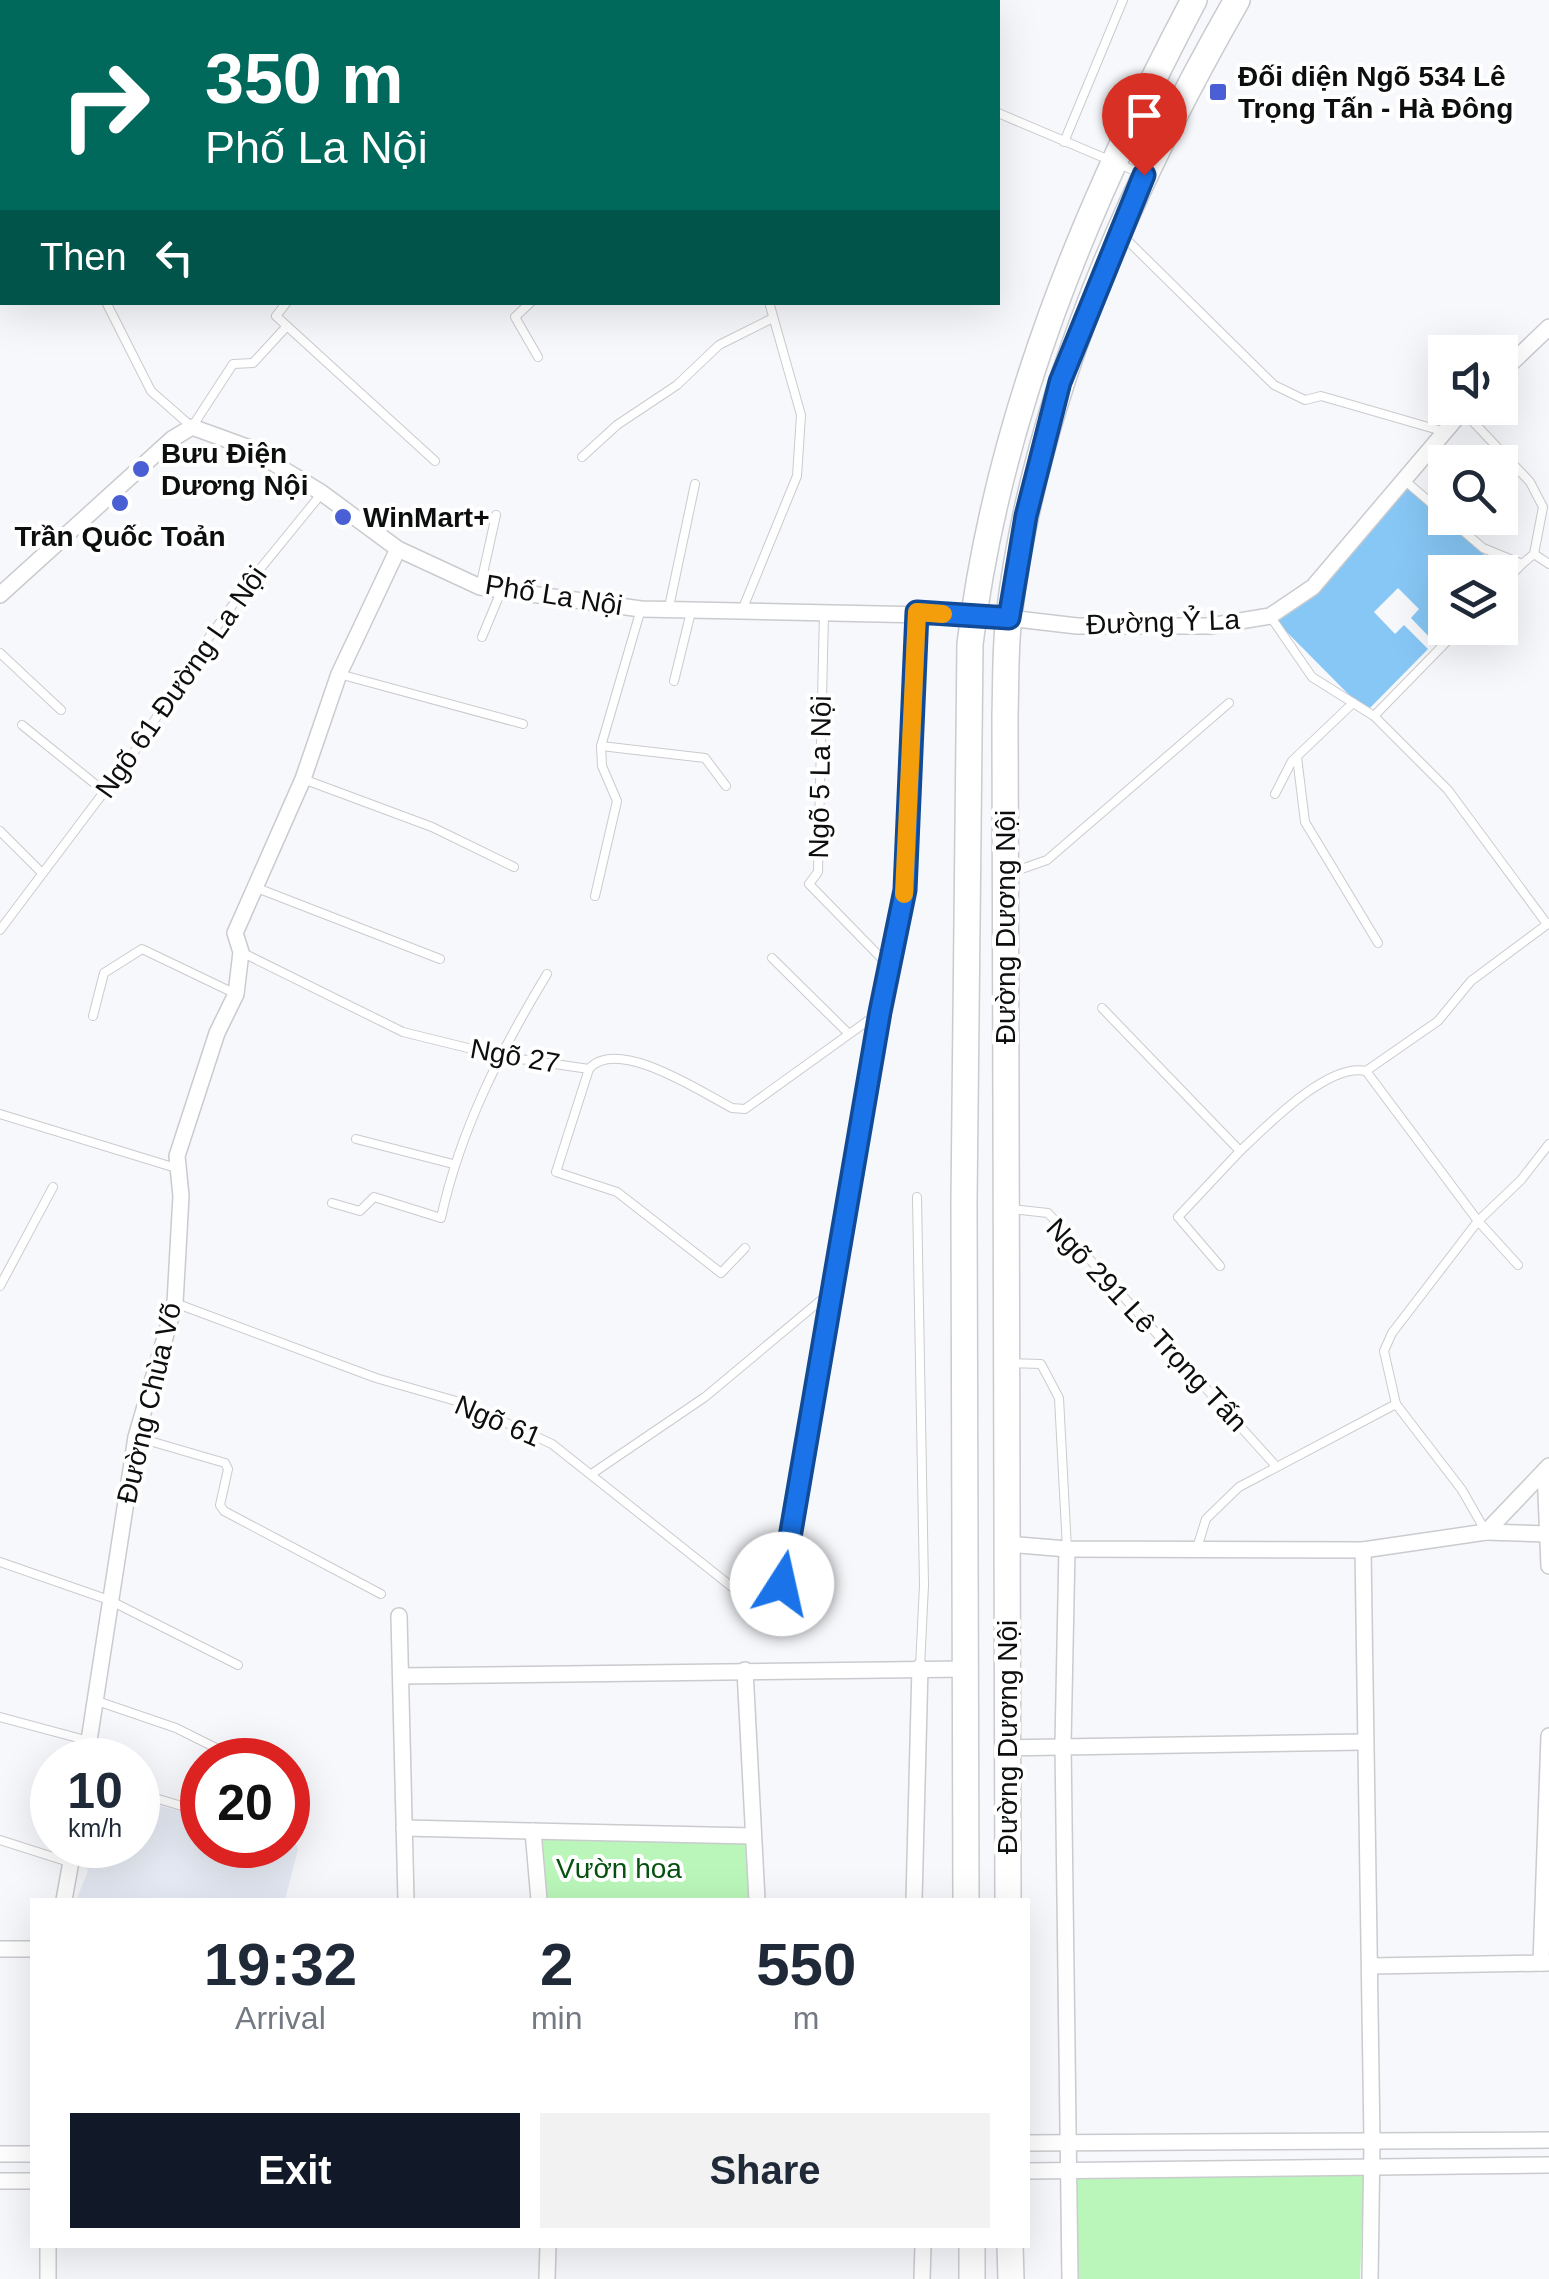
<!DOCTYPE html>
<meta charset="utf-8">
<style>
:root{--surface:#fff;--page:#f2f2f3;--text:#1f2937;--muted:#747a83;--accent:#111827}
body{margin:0;font-family:Helvetica,sans-serif;background:var(--page);color:var(--text);height:100vh;display:flex;flex-direction:column;font-size:38px;white-space:nowrap}
*{box-sizing:border-box;margin:0}
p{font-size:32px;color:var(--muted)}
.icon{flex:none;width:55px;height:55px;fill:none;stroke:currentColor;stroke-width:2;stroke-linecap:round;stroke-linejoin:round}
.map{position:relative;flex:1;overflow:hidden}
.sheet{position:absolute;left:30px;top:1898px;width:1000px;height:350px;display:flex;flex-direction:column;background:var(--surface);border-radius:0px;box-shadow:0 10px 40px #0002}
.sheet>*{flex:none}
.hud{position:absolute;left:0px;top:0px;width:1000px;height:305px;box-shadow:0 10px 40px #0002;background:#00695c;color:#fff;overflow:hidden}
.tools{position:absolute;left:1428px;top:335px;display:grid;gap:20px}
.tools a{display:grid;place-items:center;width:90px;height:90px;border-radius:0px;background:var(--surface);box-shadow:0 10px 40px #0002;font-size:50px}
.speed{position:absolute;left:30px;top:1738px;display:flex;gap:20px;font-size:50px;font-weight:700;text-align:center}
.speed>*{display:grid;place-content:center;width:130px;height:130px;border-radius:50%;background:var(--surface);box-shadow:0 10px 40px #0002;line-height:1}
.speed small{font-size:25px;font-weight:400}
.speed .limit{border:15px solid #d22;background:#fff;color:#111}
.pin{position:absolute;display:grid;place-items:center;width:85px;height:85px;color:#fff;margin:-102px -42px;border-radius:50% 50% 50% 0;rotate:-45deg;box-shadow:0 0 10px #0007}
.pin .icon{rotate:45deg}
.me{position:absolute;width:110px;margin:-55px;rotate:10deg;stroke-linejoin:round;filter:drop-shadow(0 0 8px #0008)}
.turn{display:flex;align-items:center;gap:35px;height:210px;padding:0 40px;font-size:45px}
.turn .icon{width:130px;height:130px;stroke-width:2.5}
.turn b{display:block;font-size:70px;line-height:85px}
.then{display:flex;align-items:center;height:95px;padding:0 40px;background:#0003;gap:20px;font-size:38px}
.eta{display:flex;justify-content:space-evenly;align-items:center;height:170px;text-align:center}
.eta b{font-size:60px;font-weight:600;line-height:70px}
.primary-button{display:flex;gap:20px;margin-top:auto;padding:20px 40px}
.primary-button a{flex:1;height:115px;border-radius:0px;background:var(--accent);color:#fff;font-size:40px;font-weight:600;line-height:115px;text-align:center}
.primary-button a+a{background:var(--page);color:var(--text)}
.map>svg:first-child{display:block}
.built{fill:#e7ebf5}
.green{fill:#baf6b9}
.water{fill:#87c7f6}
.lines{fill:none;stroke-linecap:round;stroke-linejoin:round}
.lane-casing{stroke:#cacbce;stroke-width:10}
.street-casing{stroke:#cacbce;stroke-width:18}
.primary-casing{stroke:#cacbce;stroke-width:28}
.lane{stroke:#fff;stroke-width:8}
.street{stroke:#fff;stroke-width:15}
.primary{stroke:#fff;stroke-width:25}
.route-casing{stroke:#114b97;stroke-width:25}
.route{stroke:#1a73e8;stroke-width:18}
.slow{stroke:#f59e0b;stroke-width:18}
.poi-dot{fill:#495fd3;stroke:#fff;stroke-width:4}
.labels{text-anchor:middle;dominant-baseline:central;stroke-width:8;stroke-linejoin:round;paint-order:stroke}
.poi-label{font-size:28px;font-weight:bold;fill:#0d0e0e;stroke:#fff;text-anchor:start}
.street-label{font-size:28px;fill:#0d0e0e;stroke:#fff}
.park-label{font-size:28px;fill:#075212;stroke:#fff}
</style>
<div class="map">
<svg width="1549" height="2279" viewBox="0 0 1549 2279">
<rect width="100%" height="100%" fill="#f7f8fb"/>
<!-- built -->
<path class="built" d="M 138,1800 L 202,1817 L 202,1845 L 288,1845 L 288,1835 L 293,1836 L 298,1849 L 285,1900 L 76,1900 L 88,1871 L 83,1862 L 85,1845 L 138,1845 Z"/>
<!-- green -->
<g class="green">
<path d="M 536,1834 L 749,1839 L 754,1900 L 542,1900 Z"/>
<path d="M 1364,2172 L 1360,2279 L 1075,2279 L 1075,2178 Z"/>
</g>
<!-- water -->
<path class="water" d="M 1403,480 L 1504,573 L 1500,577 L 1500,572 L 1445,572 L 1445,628 L 1450,628 L 1435,643 L 1411,618 L 1419,609 L 1398,588 L 1374,612 L 1395,634 L 1404,625 L 1428,649 L 1366,712 L 1271,616 L 1314,588 Z"/>
<g class="lines">
<defs>
<g id="lane">
<path d="M 629,0 L 631,2"/>
<path d="M 887,0 L 889,2"/>
<path d="M 773,2 L 776,0"/>
<path d="M 0,95 L 2,99"/>
<path d="M 998,113 L 1140,173"/>
<path d="M 0,129 L 2,128"/>
<path d="M 1064,142 L 1123,0"/>
<path d="M 1125,238 L 1274,385 L 1305,400 L 1321,396 L 1442,431"/>
<path d="M 106,302 L 151,391 L 192,427 L 233,364 L 253,363 L 287,326"/>
<path d="M 287,302 L 276,316 L 435,461"/>
<path d="M 531,302 L 515,317 L 538,357"/>
<path d="M 1462,410 L 1530,482 L 1543,507 L 1534,554"/>
<path d="M 582,457 L 617,425 L 677,385 L 719,345 L 773,318"/>
<path d="M 1403,479 L 1445,515"/>
<path d="M 1448,518 L 1483,548 L 1522,564 L 1534,554"/>
<path d="M 1534,554 L 1549,564"/>
<path d="M 480,587 L 496,515"/>
<path d="M 1500,587 L 1522,564"/>
<path d="M 669,607 L 695,484"/>
<path d="M 743,608 L 797,476 L 801,415 L 769,302"/>
<path d="M 641,609 L 601,746 L 705,758 L 726,786"/>
<path d="M 824,613 L 818,872 L 809,884 L 889,966"/>
<path d="M 1270,616 L 1312,677 L 1374,716 L 1448,790 L 1547,924"/>
<path d="M 482,637 L 502,589"/>
<path d="M 0,653 L 61,710"/>
<path d="M 339,674 L 523,724"/>
<path d="M 674,681 L 691,612"/>
<path d="M 1374,716 L 1460,628"/>
<path d="M 22,725 L 105,792"/>
<path d="M 1297,757 L 1305,822 L 1378,943"/>
<path d="M 303,779 L 432,827 L 514,867"/>
<path d="M 1275,794 L 1292,761 L 1353,703"/>
<path d="M 0,831 L 42,873"/>
<path d="M 1010,873 L 1047,860 L 1229,703"/>
<path d="M 257,888 L 440,959"/>
<path d="M 595,896 L 617,801 L 602,766 L 601,746"/>
<path d="M 0,930 L 140,744 L 188,666 L 251,580 L 322,493"/>
<path d="M 241,952 L 403,1032 L 500,1056 L 589,1069 L 556,1172 L 617,1192 L 721,1273 L 745,1248"/>
<path d="M 772,958 L 849,1034"/>
<path d="M 1102,1008 L 1240,1151 L 1178,1217 L 1220,1266"/>
<path d="M 93,1016 L 104,973 L 142,949 L 236,994"/>
<path d="M 589,1069 C 617,1036 701,1092 732,1108 L 745,1109 L 880,1012"/>
<path d="M 1366,1071 L 1478,1221 L 1518,1265"/>
<path d="M 1366,1071 L 1438,1021 L 1471,981 L 1549,923"/>
<path d="M 0,1114 L 176,1168"/>
<path d="M 356,1139 L 453,1164"/>
<path d="M 1240,1151 C 1267,1126 1328,1062 1366,1071"/>
<path d="M 917,1197 L 924,1585 L 920,1667"/>
<path d="M 332,1203 L 360,1211 L 374,1197 L 441,1218 C 460,1130 501,1050 547,974"/>
<path d="M 1012,1209 L 1048,1213 L 1275,1465"/>
<path d="M 0,1286 L 53,1187"/>
<path d="M 175,1303 L 376,1378 L 463,1403 L 552,1444 L 775,1621 L 880,1012 L 905,890 L 917,615"/>
<path d="M 1010,1363 L 1041,1364 L 1059,1398 L 1067,1549"/>
<path d="M 1396,1404 L 1384,1351 L 1392,1333 L 1478,1221 L 1521,1180 L 1549,1144"/>
<path d="M 136,1437 L 225,1463 L 228,1469 L 220,1505 L 224,1511 L 381,1594"/>
<path d="M 593,1473 L 705,1397 L 833,1290"/>
<path d="M 1197,1548 L 1206,1519 L 1239,1487 L 1396,1404 L 1462,1490 L 1486,1532"/>
<path d="M 0,1562 L 109,1600 L 238,1665"/>
<path d="M 97,1701 L 176,1728 L 240,1760"/>
<path d="M 0,1717 L 89,1741"/>
<path d="M 138,1793 L 202,1812"/>
<path d="M 0,1840 L 72,1863"/>
</g>
<g id="street">
<path d="M 1500,374 L 1549,327"/>
<path d="M 0,595 L 172,439 L 192,427 L 247,447 L 322,493 L 398,549 L 480,587 L 641,609 L 973,616"/>
<path d="M 1009,618 L 1077,626 L 1210,626 L 1270,616 L 1313,587 L 1465,408"/>
<path d="M 1545,1470 L 1549,1566"/>
<path d="M 1486,1532 L 1548,1534"/>
<path d="M 1007,1544 L 1067,1549 L 1363,1550 L 1486,1532 L 1549,1466"/>
<path d="M 1067,1549 L 1063,1744 L 1070,2279"/>
<path d="M 1363,1550 L 1372,2141 L 1370,2279"/>
<path d="M 399,1616 L 406,1900"/>
<path d="M 745,1670 L 757,1900"/>
<path d="M 401,1676 L 965,1669"/>
<path d="M 1007,1748 L 1363,1742"/>
<path d="M 86,1760 L 136,1437 L 175,1303 L 181,1196 L 177,1156 L 217,1033 L 236,994 L 241,952 L 235,933 L 303,779 L 339,674 L 398,549"/>
<path d="M 404,1828 L 752,1836"/>
<path d="M 533,1831 L 539,1900"/>
<path d="M 64,1900 L 74,1845"/>
<path d="M 914,1900 L 920,1667"/>
<path d="M 0,1949 L 32,1949"/>
<path d="M 1541,1963 L 1549,1736"/>
<path d="M 1371,1966 L 1547,1963"/>
<path d="M 1028,2143 L 1549,2140"/>
<path d="M 0,2154 L 32,2154"/>
<path d="M 1028,2171 L 1549,2165"/>
<path d="M 0,2181 L 32,2181"/>
<path d="M 48,2245 L 48,2279"/>
<path d="M 547,2279 L 548,2245"/>
<path d="M 922,2279 L 923,2245"/>
</g>
<g id="primary">
<path d="M 966,1900 L 964,1203 L 970,644 C 998,415 1087,203 1194,0"/>
<path d="M 1008,1900 L 1005,715 C 1006,683 1005,649 1009,616 C 1035,398 1129,189 1237,0"/>
<path d="M 972,2245 L 972,2279"/>
<path d="M 1010,2245 L 1011,2279"/>
</g>
</defs>
<!-- lane casing -->
<use href="#lane" class="lane-casing"/>
<!-- street casing -->
<use href="#street" class="street-casing"/>
<!-- primary casing -->
<use href="#primary" class="primary-casing"/>
<!-- lane -->
<use href="#lane" class="lane"/>
<!-- street -->
<use href="#street" class="street"/>
<!-- primary -->
<use href="#primary" class="primary"/>
</g>
<g class="lines">
<defs>
<path id="route" d="M 782,1584 L 880,1012 L 905,890 L 917,612 L 1009,618 L 1026,516 L 1060,382 L 1144,175"/>
</defs>
<!-- route casing -->
<use href="#route" class="route-casing"/>
<!-- route -->
<use href="#route" class="route"/>
<!-- slow -->
<path class="slow" d="M 904,894 L 917,612 L 943,614"/>
</g>
<!-- markers -->
<g class="poi-dot">
<rect x="1208" y="82" width="20" height="20" rx="5"/>
<circle cx="141" cy="469" r="10"/>
<circle cx="120" cy="503" r="10"/>
<circle cx="343" cy="517" r="10"/>
</g>
<g class="labels">
<!-- poi labels -->
<g class="poi-label">
<text x="1238" y="76">Đối diện Ngõ 534 Lê<tspan x="1238" dy="32">Trọng Tấn - Hà Đông</tspan></text>
<text x="161" y="453">Bưu Điện<tspan x="161" dy="32">Dương Nội</tspan></text>
<text x="363" y="517">WinMart+</text>
<text x="120" y="536" text-anchor="middle">Trần Quốc Toản</text>
</g>
<!-- street labels -->
<g class="street-label">
<text transform="translate(554 595) rotate(9)">Phố La Nội</text>
<text transform="translate(1163 622) rotate(-2)">Đường Ỷ La</text>
<text transform="translate(181 682) rotate(-55)">Ngõ 61 Đường La Nội</text>
<text transform="translate(820 777) rotate(-89)">Ngõ 5 La Nội</text>
<text transform="translate(1005 927) rotate(-90)">Đường Dương Nội</text>
<text transform="translate(515 1056) rotate(10)">Ngõ 27</text>
<text transform="translate(1147 1325) rotate(47)">Ngõ 291 Lê Trọng Tấn</text>
<text transform="translate(149 1403) rotate(-77)">Đường Chùa Võ</text>
<text transform="translate(498 1421) rotate(23)">Ngõ 61</text>
<text transform="translate(1007 1737) rotate(-90)">Đường Dương Nội</text>
</g>
<!-- park labels -->
<g class="park-label">
<text x="619" y="1868">Vườn hoa</text>
</g>
</g>
</svg>
<div class="tools">
<a><svg class="icon" aria-label="sound" viewBox="0 0 24 24"><path d="M4 9h4l5-4v14l-5-4H4zM17 9q2 3 0 6"/></svg></a>
<a><svg class="icon" aria-label="search" viewBox="0 0 24 24"><circle cx="10" cy="10" r="6"/><path d="M15 15l6 6"/></svg></a>
<a><svg class="icon" aria-label="layers" viewBox="0 0 24 24"><path d="M12 4l9 5-9 5-9-5zM3 14l9 5 9-5"/></svg></a>
</div>
<div class="speed"><div>10<small>km/h</small></div><div class="limit">20</div></div>
<div class="pin" style="left:1144px;top:175px;background:#d93025"><svg class="icon" aria-label="arrive" viewBox="0 0 24 24"><path d="M6 21V4h12l-3 4 3 4H6"/></svg></div>
<svg class="me" style="left:782px;top:1584px" viewBox="-20 -20 40 40"><circle r="19" fill="#fff"/><path d="M0-13L10 11 0 6-10 11z" fill="#1a73e8"/></svg>
<div class="hud">
<div class="turn"><svg class="icon" aria-label="right" viewBox="0 0 24 24"><path d="M7 20v-9h11M14 6l5 5-5 5"/></svg><div><b>350 m</b>Phố La Nội</div></div>
<div class="then">Then<svg class="icon" aria-label="left" viewBox="0 0 24 24"><path d="M17 20v-9H6M10 6l-5 5 5 5"/></svg></div>
</div>
<section class="sheet">
<div class="eta">
<div><b>19:32</b><p>Arrival</p></div>
<div><b>2</b><p>min</p></div>
<div><b>550</b><p>m</p></div>
</div>
<div class="primary-button"><a>Exit</a><a>Share</a></div>
</section>
</div>
